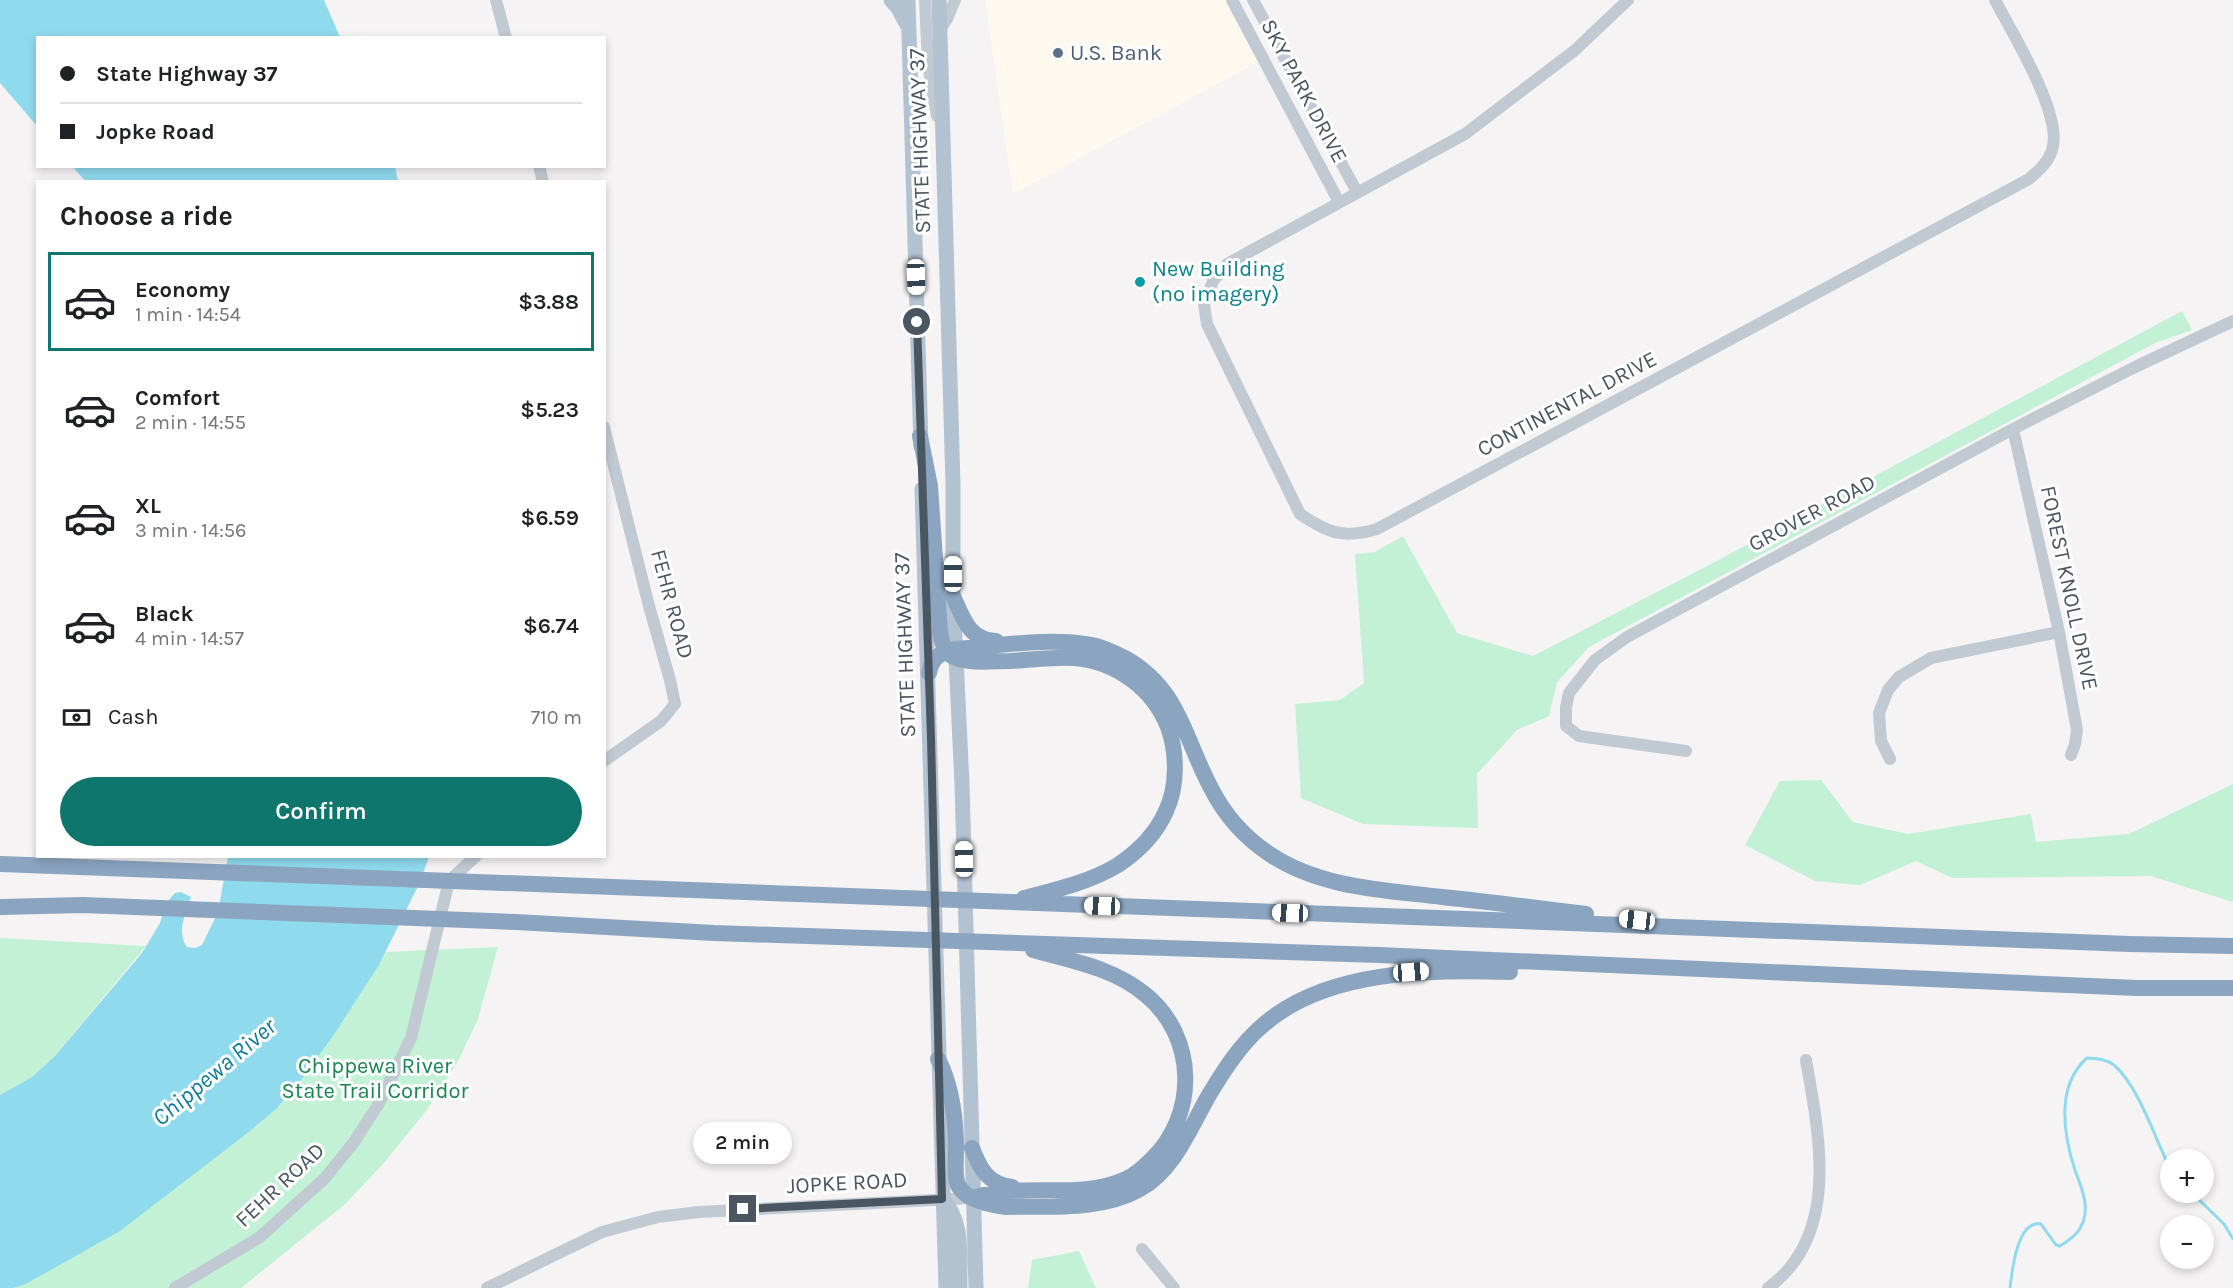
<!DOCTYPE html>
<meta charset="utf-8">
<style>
:root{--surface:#fff;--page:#f2f2f2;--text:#202124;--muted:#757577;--line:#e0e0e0;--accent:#0f766e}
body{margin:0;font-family:Karla,sans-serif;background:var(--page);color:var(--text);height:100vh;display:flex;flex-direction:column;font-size:22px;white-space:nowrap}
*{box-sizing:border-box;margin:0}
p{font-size:20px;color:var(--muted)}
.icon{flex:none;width:33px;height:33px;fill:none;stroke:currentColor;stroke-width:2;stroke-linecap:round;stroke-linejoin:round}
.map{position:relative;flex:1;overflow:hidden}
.sheet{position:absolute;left:36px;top:180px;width:570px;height:678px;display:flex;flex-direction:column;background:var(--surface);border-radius:0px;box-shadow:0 3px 9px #0003}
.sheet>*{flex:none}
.top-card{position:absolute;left:36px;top:36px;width:570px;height:132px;border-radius:0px;box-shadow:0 3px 9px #0003;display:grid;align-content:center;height:132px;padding:0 24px;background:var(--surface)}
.fabs{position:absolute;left:2160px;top:1149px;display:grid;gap:12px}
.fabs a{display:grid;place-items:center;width:54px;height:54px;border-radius:50%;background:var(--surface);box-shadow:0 3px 9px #0003;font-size:30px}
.end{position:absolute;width:27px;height:27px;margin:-14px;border:8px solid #4a5661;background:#fff;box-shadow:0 0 0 3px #fff}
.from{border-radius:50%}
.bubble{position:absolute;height:42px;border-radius:21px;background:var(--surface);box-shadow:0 3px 9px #0003;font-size:20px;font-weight:600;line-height:42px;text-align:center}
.car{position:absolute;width:18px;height:36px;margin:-18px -9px;border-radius:8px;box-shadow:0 0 4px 2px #0007;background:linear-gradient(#fff 24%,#345 0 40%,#fff 0 76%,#345 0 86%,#fff 0)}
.top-card b{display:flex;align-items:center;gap:21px;height:57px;font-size:22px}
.top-card b+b{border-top:2px solid var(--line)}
.top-card i{width:15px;height:15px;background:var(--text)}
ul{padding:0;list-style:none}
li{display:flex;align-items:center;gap:18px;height:99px;margin:0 12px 9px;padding:0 12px;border:3px solid transparent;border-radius:0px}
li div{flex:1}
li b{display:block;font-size:22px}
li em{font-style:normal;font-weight:600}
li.active{border-color:var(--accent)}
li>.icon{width:54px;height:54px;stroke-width:1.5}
h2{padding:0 24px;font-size:27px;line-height:72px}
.pay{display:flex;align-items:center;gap:15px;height:66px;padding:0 24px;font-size:22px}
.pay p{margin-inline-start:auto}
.cta{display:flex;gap:12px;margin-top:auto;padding:12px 24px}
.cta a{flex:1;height:69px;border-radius:36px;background:var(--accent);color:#fff;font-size:24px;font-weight:600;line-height:69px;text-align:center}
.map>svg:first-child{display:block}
.commercial{fill:#fdf9ef}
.green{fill:#c3f1d5}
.water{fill:#90daee}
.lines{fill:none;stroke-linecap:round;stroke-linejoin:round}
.stream{stroke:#90daee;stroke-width:3}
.minor{stroke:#c1cad2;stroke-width:12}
.major{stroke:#b3c2d1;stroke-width:15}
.highway{stroke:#8ba5c1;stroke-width:16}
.route{stroke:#4a5661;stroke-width:8}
.service-dot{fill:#5c6f8a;stroke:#fff;stroke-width:2}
.culture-dot{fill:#0f9aa8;stroke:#fff;stroke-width:2}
.labels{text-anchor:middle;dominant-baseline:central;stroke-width:6;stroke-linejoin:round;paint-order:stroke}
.service-label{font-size:22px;fill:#4e5e75;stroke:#fff;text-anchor:start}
.street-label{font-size:22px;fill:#4a5661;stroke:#fff}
.culture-label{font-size:22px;fill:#0d838f;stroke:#fff;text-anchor:start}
.park-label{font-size:22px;fill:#17864f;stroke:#fff}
.water-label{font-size:24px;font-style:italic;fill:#0c7c9b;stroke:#fff}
</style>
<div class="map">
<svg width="2233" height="1288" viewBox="0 0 2233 1288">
<rect width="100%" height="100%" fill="#f5f3f3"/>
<path class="commercial" d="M985,0H1225L1258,62L1013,194Z"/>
<path class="green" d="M2182,311L2192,330L2155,343L1589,647L1557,682L1549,716L1517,730L1477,774L1478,828L1363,824L1301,798L1295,704L1340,700L1364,683L1355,554L1375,552L1403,536L1457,633L1533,656L1711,564Z
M1821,780L1853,822L1908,834L2031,814L2036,842L2129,834L2233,784V902L2151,876L1952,878L1916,861L1860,885L1815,881L1745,845L1780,781Z
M0,938L146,946L55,1056L32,1077L0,1095Z
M498,947L478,1019L458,1061L426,1111L383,1164L344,1205L241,1288H13L24,1285L250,1131C290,1096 320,1055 349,1011C362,991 375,972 386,952Z
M1079,1251L1096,1288H1028L1032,1260Z"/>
<path class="water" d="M0,0H324L340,37L38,38L37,126L0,83Z
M395,166L398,181L86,182L73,167Z
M228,857H429L419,884L379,965L333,1036L302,1079L276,1109L250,1131L120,1231L24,1285L13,1288H0V1095L32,1077L55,1056L142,953L160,923L166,903L175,893L181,892L191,897C186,913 176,932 187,947L195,948L202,945L218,912Z"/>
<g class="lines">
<path class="stream" d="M2191,1192L2224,1224L2233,1239
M2010,1288C2012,1271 2017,1220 2041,1224L2056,1245L2060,1246C2071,1239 2080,1233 2084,1219C2089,1203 2080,1185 2075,1170C2063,1134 2056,1085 2087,1058C2097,1058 2106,1059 2114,1065C2137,1085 2153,1132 2166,1160L2170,1166"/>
<path class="minor" d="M496,0L506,38
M925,0L928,64L937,116
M1232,0L1339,202
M1253,0L1357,192
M1628,0L1574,51L1465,134L1227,264L1213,281L1204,304L1207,324L1300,514C1328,533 1343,539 1377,529L2029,179C2039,170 2048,163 2052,150C2064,116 2012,33 1995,0
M940,30L947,19L955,0
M539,166L543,182
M604,427L649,606L670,680L675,704L661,721L604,761
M2013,429L2059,632L2077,730L2075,744L2071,755
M1686,751L1579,736L1566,726V707L1569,693L1595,660L1627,637L2013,429L2133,368L2233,321
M1890,759L1881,741L1879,713L1888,690L1899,677L1931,658L2059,632
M1142,1249L1174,1288
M175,1288L260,1237L325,1178L354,1142L378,1105L411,1038L449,881L476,856
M487,1288L602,1232L658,1217L699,1212L973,1198
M1768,1288C1841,1235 1819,1135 1806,1060"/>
<path class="major" d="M891,0L898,8L907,25
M908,0L921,447
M939,0L953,484V596L962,784L976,1288
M922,489L946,1288
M942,1199C965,1221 959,1259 960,1288"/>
<path class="highway" d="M920,436L930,486L940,632C942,643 944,654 956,658C972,664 993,661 1010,661C1031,660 1053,657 1074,658C1115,661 1153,688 1168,727C1177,752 1178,786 1166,811C1156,834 1139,851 1118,865C1090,882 1056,890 1024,898
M953,596C963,618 969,640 996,641
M929,673C932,657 940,653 955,649C999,646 1048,637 1092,645C1104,647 1114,653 1125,658C1180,689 1184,738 1211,788C1225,816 1245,838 1271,855C1321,888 1384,890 1442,897C1490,902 1538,908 1586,914
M0,864L2129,944L2233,946
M0,907L83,905L516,922L714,933L1379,955L2137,988H2233
M938,1059C951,1084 955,1112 956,1141C957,1152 953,1178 959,1187C968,1201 991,1205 1006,1207C1049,1206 1101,1211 1140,1189C1174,1171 1191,1126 1209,1095C1224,1070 1240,1045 1262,1026C1326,969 1430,970 1510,972
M972,1148C980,1169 988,1184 1012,1187
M973,1198C1021,1181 1079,1201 1126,1179C1136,1175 1144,1167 1151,1160C1198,1115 1197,1037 1146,995C1114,968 1072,961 1033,950"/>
</g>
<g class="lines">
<path class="route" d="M743,1209L942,1199L931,738L917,322"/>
</g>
<circle class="service-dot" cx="1058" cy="53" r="6"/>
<circle class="culture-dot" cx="1140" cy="282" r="6"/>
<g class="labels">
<g class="service-label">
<text x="1070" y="53">U.S. Bank</text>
</g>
<g class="street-label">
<text transform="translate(1304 91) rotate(62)">SKY PARK DRIVE</text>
<text transform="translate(920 141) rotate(-92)">STATE HIGHWAY 37</text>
<text transform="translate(1567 404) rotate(-28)">CONTINENTAL DRIVE</text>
<text transform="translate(1812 513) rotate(-28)">GROVER ROAD</text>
<text transform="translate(2069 588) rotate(78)">FOREST KNOLL DRIVE</text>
<text transform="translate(672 604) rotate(75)">FEHR ROAD</text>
<text transform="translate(905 645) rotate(-92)">STATE HIGHWAY 37</text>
<text transform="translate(847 1183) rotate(-3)">JOPKE ROAD</text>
<text transform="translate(280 1185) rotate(-43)">FEHR ROAD</text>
</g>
<g class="culture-label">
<text x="1152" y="269">New Building<tspan x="1152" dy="25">(no imagery)</tspan></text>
</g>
<g class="park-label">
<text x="375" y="1066">Chippewa River<tspan x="375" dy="25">State Trail Corridor</tspan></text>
</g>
<g class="water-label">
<text transform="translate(214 1072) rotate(-40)">Chippewa River</text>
</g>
</g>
</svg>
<div class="fabs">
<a>+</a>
<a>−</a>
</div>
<i class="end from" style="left:917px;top:322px"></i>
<i class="end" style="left:743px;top:1209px"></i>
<div class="bubble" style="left:693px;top:1122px;width:99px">2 min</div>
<i class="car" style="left:916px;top:277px;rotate:178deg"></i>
<i class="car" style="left:953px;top:574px;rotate:0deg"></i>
<i class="car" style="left:964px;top:859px;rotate:359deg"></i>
<i class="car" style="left:1102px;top:906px;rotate:272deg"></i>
<i class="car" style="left:1290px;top:913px;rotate:272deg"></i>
<i class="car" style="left:1637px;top:920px;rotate:277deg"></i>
<i class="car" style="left:1411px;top:972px;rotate:86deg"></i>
<div class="top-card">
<b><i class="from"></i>State Highway 37</b>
<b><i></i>Jopke Road</b>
</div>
<section class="sheet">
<h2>Choose a ride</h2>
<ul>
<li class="active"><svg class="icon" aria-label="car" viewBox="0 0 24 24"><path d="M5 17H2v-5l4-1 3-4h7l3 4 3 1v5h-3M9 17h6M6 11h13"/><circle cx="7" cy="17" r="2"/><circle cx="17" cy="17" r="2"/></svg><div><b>Economy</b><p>1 min · 14:54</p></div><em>$3.88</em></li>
<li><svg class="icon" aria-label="car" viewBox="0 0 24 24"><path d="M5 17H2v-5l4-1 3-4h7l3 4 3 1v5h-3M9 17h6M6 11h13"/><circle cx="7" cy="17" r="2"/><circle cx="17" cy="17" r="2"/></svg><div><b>Comfort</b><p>2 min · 14:55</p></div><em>$5.23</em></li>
<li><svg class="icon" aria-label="car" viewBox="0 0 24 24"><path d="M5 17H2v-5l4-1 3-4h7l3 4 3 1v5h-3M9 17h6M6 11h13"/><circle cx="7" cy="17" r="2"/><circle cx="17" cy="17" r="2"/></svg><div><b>XL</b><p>3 min · 14:56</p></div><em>$6.59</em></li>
<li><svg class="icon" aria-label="car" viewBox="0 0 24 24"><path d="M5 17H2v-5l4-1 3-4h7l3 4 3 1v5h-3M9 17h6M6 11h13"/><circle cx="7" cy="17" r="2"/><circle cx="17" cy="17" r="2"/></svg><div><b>Black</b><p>4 min · 14:57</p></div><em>$6.74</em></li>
</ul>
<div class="pay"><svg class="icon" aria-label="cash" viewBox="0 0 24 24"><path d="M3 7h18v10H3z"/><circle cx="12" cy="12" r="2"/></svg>Cash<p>710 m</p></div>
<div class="cta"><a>Confirm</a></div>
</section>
</div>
